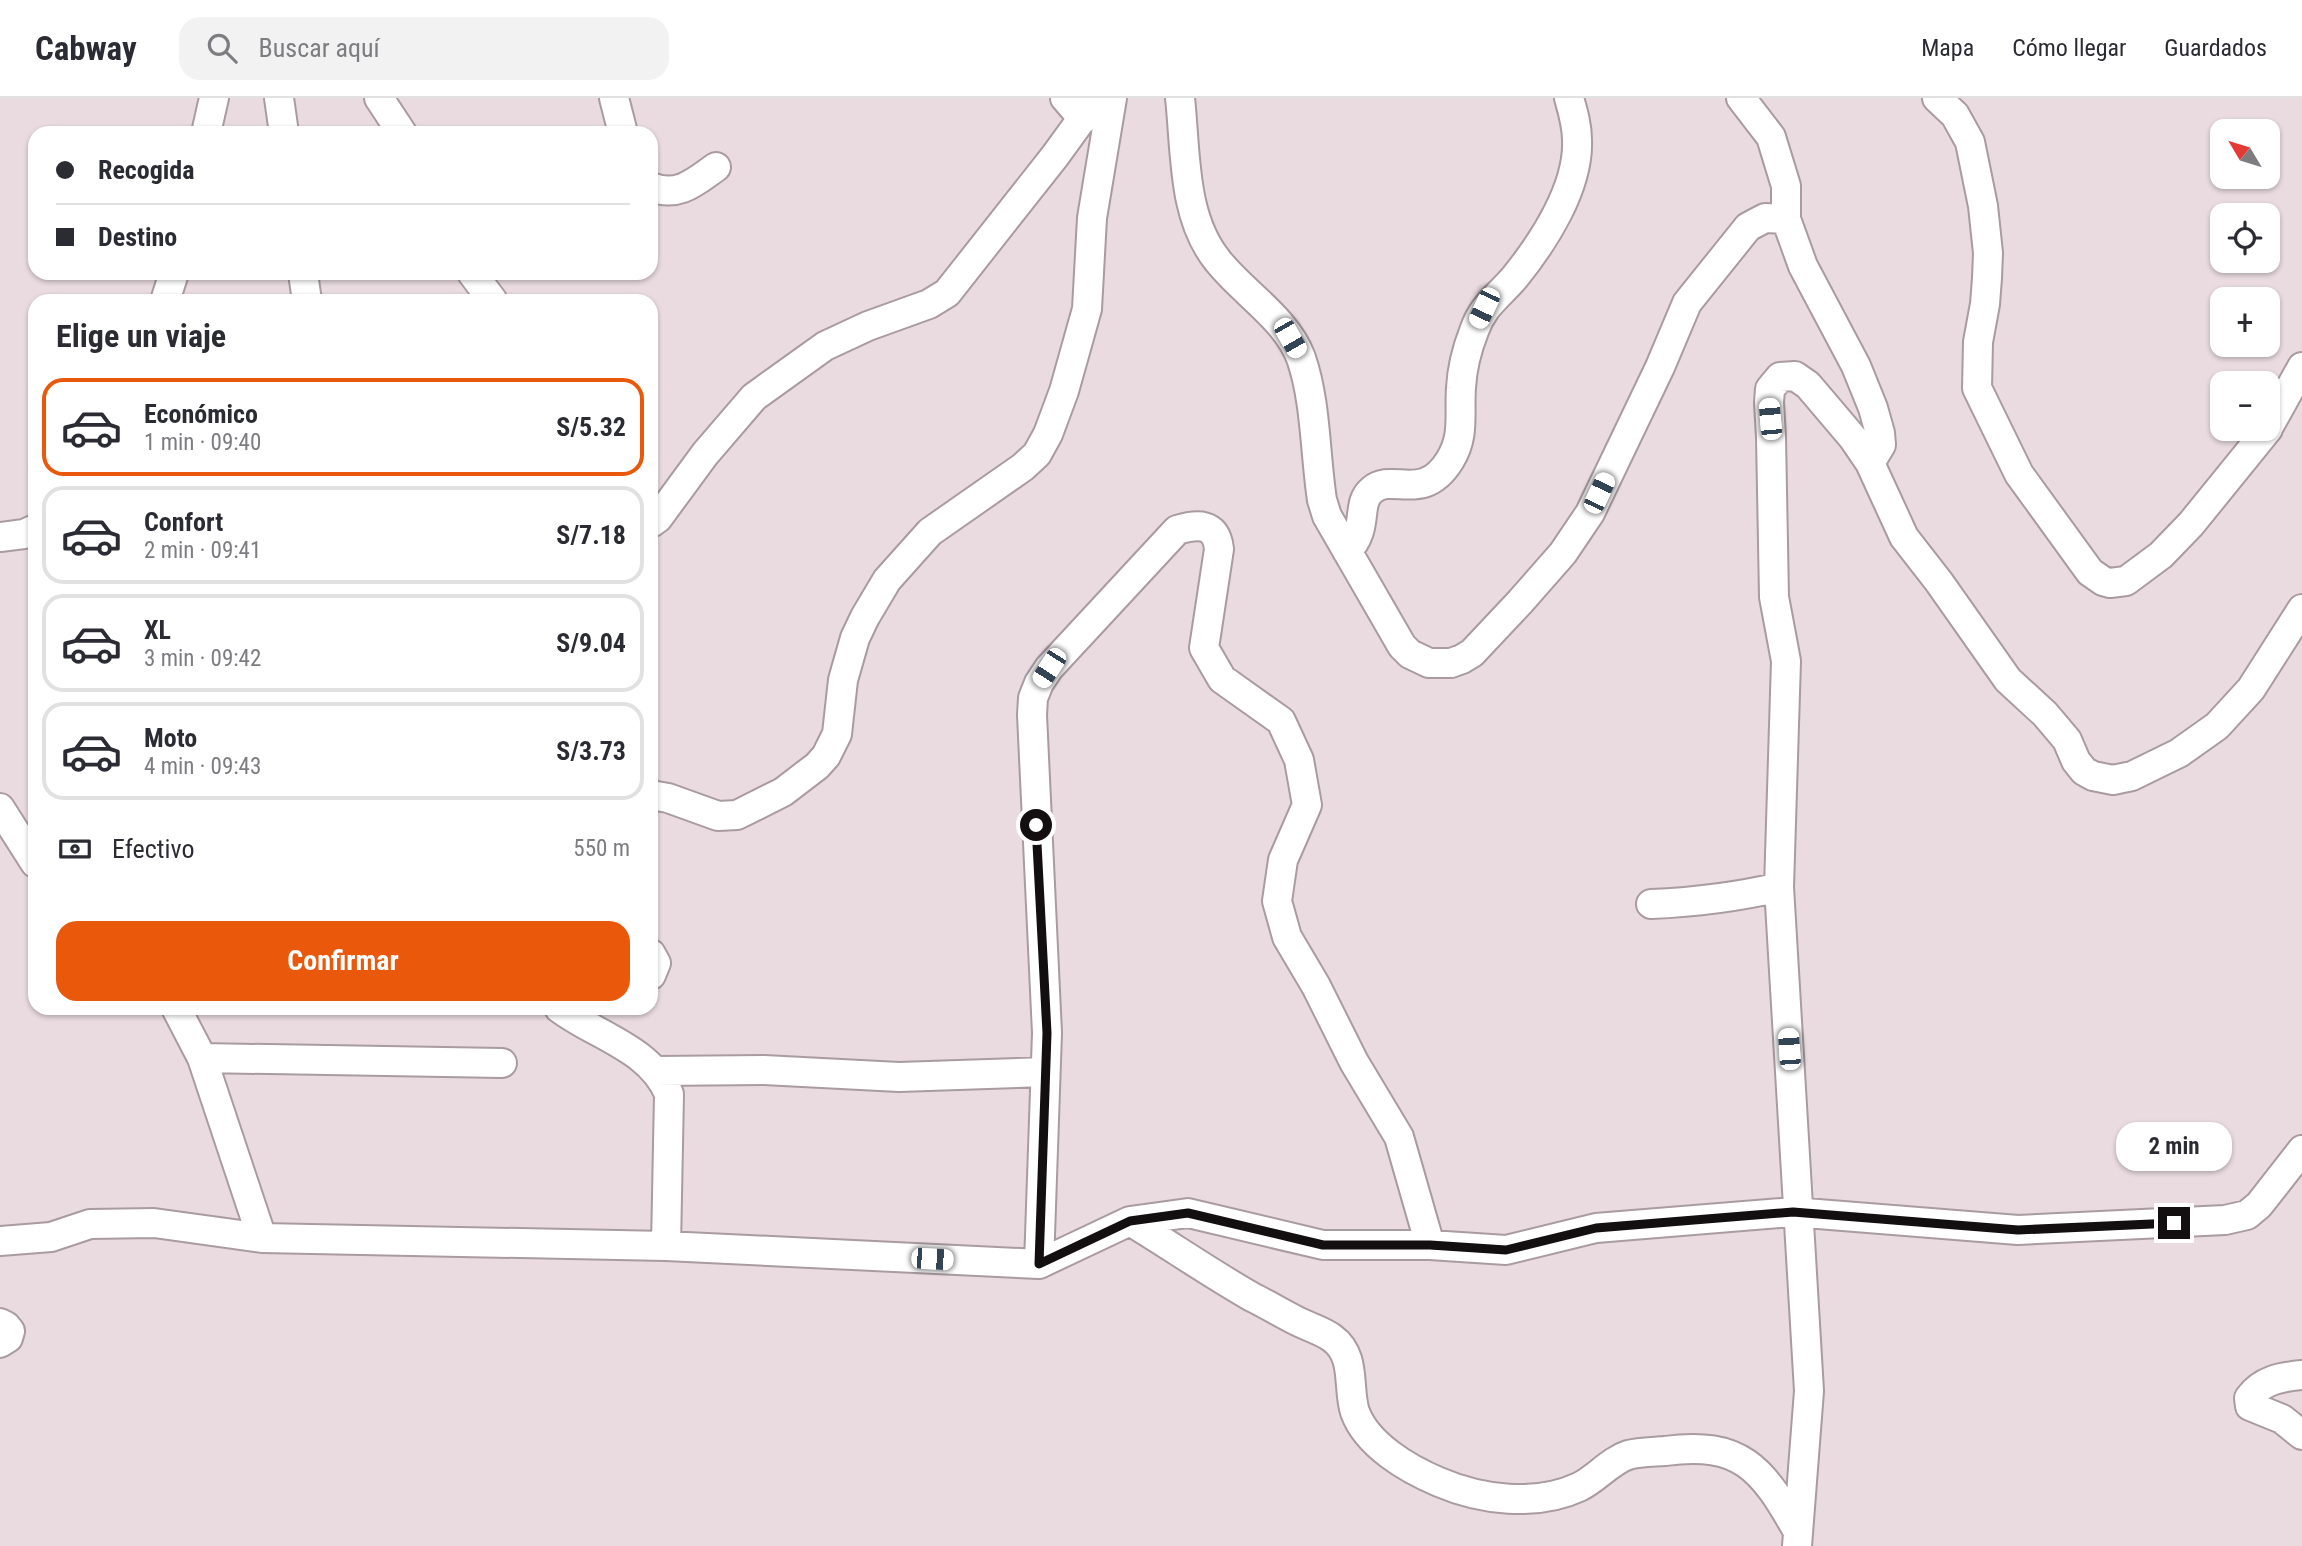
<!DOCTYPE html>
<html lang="es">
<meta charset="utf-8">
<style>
:root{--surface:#fff;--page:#f2f2f3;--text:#2b2b33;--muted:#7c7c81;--line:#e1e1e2;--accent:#ea580c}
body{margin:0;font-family:"Roboto Condensed",sans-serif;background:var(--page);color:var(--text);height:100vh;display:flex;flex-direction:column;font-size:26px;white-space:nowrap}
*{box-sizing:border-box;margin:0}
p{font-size:23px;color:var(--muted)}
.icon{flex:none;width:38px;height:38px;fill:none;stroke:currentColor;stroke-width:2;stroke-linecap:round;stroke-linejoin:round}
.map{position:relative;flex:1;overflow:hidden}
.panel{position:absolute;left:28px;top:196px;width:630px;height:721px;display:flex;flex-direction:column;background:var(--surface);border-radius:21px;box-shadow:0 2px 5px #0004}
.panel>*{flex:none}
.guide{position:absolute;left:28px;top:28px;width:630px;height:154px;border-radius:21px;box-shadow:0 2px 5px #0004;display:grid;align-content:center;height:154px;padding:0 28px;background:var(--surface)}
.needle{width:46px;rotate:308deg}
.buttons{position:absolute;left:2210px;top:21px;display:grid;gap:14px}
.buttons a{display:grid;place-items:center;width:70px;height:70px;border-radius:14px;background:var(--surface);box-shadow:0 2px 5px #0004;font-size:35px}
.end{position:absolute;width:32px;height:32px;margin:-16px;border:9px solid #130e10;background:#fff;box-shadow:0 0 0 4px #fff}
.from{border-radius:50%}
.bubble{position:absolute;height:49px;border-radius:21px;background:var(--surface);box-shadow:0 2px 5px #0004;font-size:23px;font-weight:700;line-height:49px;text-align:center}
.car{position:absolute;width:21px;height:42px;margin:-21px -10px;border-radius:9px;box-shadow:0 0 5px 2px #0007;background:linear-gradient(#fff 24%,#345 0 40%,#fff 0 76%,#345 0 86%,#fff 0)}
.guide b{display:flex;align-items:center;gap:24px;height:66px;font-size:26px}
.guide b+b{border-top:2px solid var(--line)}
.guide i{width:18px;height:18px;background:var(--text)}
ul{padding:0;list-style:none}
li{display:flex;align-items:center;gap:21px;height:98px;margin:0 14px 10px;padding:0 14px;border:4px solid var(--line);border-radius:21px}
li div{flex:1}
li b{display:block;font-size:26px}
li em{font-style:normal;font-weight:700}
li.active{border-color:var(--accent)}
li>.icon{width:63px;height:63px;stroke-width:1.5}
h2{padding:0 28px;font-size:32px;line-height:84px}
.pay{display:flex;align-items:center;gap:18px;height:77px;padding:0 28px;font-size:26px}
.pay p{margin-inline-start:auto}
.button{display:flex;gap:14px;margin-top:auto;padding:14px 28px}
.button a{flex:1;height:80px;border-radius:21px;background:var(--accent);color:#fff;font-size:28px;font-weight:700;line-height:80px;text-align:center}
header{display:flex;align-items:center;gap:42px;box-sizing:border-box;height:98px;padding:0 35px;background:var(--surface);border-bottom:2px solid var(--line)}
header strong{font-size:33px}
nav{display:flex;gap:38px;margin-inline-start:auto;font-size:24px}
.search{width:490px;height:63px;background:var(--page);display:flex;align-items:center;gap:18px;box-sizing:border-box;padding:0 24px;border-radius:21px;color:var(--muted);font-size:26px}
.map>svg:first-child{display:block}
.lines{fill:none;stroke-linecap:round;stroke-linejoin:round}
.minor-casing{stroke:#a99ba0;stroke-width:32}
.minor{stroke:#fff;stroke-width:28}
.route{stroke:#130e10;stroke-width:9}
</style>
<header>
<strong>Cabway</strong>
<div class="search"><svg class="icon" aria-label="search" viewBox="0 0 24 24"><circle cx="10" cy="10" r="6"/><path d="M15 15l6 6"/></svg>Buscar aquí</div>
<nav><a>Mapa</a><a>Cómo llegar</a><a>Guardados</a></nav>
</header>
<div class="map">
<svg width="2302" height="1448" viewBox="0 0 2302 1448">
<rect width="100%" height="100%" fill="#e9dbe0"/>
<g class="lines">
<g class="minor-casing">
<path id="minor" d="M279,0L284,35
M379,0L402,35
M614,0L623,35
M1065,0L1083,21
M1180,0C1186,54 1182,119 1218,163C1243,195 1286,220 1301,260C1316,303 1315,356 1322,402L1327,418L1402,548L1410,556L1429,565H1451L1462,561L1472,555L1520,504L1563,455L1590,415L1660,269L1687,205L1748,129L1765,120L1786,121
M1741,0L1771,39L1786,88V121L1803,168L1856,268L1873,310L1880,335L1881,347L1870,365
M1937,0L1955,17L1970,44L1983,108L1988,155L1987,180L1985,206L1978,244L1977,290L2019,376L2090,474L2103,483L2110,485L2126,483L2161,457L2191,426L2268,331
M206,35L214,0
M651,89C678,100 695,84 716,69
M303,175L307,203
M472,175L493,203
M165,203L174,175
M2268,330L2302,269
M651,425L658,420L705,356L754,299L825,248L868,228L929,206L947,195L1055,58L1097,0
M0,439L24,436L35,431
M1347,453C1370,430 1355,406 1372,392C1393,374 1423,406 1450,362C1465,338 1459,316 1461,290C1462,270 1467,251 1474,233C1483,207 1498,199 1515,179C1544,143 1579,89 1577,42C1577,27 1573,14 1569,0
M651,697L668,700L718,718L737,717L783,694L817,668L826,658L837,636L843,582L855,540L865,519L887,482L930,434L1023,369L1037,356L1048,336L1064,293L1087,211L1092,120L1112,0
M0,710L35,765
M1651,806C1695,804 1737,799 1779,789
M651,856L656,865L651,877
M176,910L202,960L262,1140
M559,910C596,938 650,950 669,996L666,1148
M202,960L502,965
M656,973L764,972L899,979L1045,974
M1130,1123C1171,1148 1210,1175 1252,1199C1268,1207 1283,1216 1299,1224C1309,1229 1323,1233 1332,1240C1357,1258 1347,1290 1355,1314C1367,1347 1408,1371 1439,1384C1481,1402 1536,1409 1579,1389C1596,1381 1610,1363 1628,1357C1639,1354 1653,1354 1665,1353C1741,1343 1762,1370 1797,1432
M0,1143L51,1139L90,1126L154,1125L262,1140L666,1148L1039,1166L1130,1123L1188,1115L1323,1147H1430L1506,1152L1596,1130L1793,1114L2018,1132L2225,1122L2247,1117L2259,1107L2302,1052
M1039,1166L1047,935L1032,617L1033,600L1039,585L1049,570L1177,432C1197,426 1216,424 1219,451L1204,550L1222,581L1281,623L1299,662L1307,707L1283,762L1277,803L1287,839L1316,888L1354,964L1399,1039L1430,1147
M0,1225L6,1228L10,1233L8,1240L0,1245
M2302,1277C2281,1279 2262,1282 2249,1300L2250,1308L2282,1321L2302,1337
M1797,1448L1809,1293L1779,789L1786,563L1774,499L1771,339L1769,304L1770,291L1780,279L1795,278L1808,287L1853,340L1870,365L1904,439L1939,484L2008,582L2045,616L2067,642L2076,663L2084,673L2093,678L2113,682L2132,678L2179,655L2217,628L2251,591L2302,511"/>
</g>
<use href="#minor" class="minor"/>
</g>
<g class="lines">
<path class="route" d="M1036,727L1047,935L1039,1166L1130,1123L1188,1115L1323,1147H1430L1506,1152L1596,1130L1793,1114L2018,1132L2174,1125"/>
</g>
</svg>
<div class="buttons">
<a><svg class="needle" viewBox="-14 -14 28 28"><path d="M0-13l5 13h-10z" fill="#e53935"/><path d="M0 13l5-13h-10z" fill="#7c7c81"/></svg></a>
<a><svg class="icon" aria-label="locate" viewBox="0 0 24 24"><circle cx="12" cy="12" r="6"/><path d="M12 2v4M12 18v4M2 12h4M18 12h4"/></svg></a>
<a>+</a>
<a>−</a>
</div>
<i class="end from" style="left:1036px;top:727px"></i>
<i class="end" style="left:2174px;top:1125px"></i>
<div class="bubble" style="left:2116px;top:1024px;width:116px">2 min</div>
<i class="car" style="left:1484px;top:210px;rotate:205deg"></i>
<i class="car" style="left:1290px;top:240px;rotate:150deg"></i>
<i class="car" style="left:1770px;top:321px;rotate:355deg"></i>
<i class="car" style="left:1599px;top:395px;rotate:25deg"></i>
<i class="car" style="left:1049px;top:570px;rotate:213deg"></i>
<i class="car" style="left:1789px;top:951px;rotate:356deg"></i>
<i class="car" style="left:932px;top:1161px;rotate:93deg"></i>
<div class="guide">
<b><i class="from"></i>Recogida</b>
<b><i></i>Destino</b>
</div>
<section class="panel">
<h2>Elige un viaje</h2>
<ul>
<li class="active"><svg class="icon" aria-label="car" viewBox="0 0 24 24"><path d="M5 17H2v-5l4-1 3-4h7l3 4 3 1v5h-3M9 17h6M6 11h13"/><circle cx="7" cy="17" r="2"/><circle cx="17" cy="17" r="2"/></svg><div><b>Económico</b><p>1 min · 09:40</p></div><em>S/5.32</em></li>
<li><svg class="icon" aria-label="car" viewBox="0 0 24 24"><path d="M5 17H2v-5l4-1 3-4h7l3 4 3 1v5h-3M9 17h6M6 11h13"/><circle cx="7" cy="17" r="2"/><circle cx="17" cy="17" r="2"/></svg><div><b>Confort</b><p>2 min · 09:41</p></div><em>S/7.18</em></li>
<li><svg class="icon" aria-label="car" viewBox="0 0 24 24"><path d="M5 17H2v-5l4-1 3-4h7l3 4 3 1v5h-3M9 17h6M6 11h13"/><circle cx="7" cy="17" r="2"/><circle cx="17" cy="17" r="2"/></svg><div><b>XL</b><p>3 min · 09:42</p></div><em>S/9.04</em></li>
<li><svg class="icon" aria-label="car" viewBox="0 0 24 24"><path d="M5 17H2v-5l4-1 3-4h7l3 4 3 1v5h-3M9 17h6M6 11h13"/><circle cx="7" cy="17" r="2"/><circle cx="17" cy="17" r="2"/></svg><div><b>Moto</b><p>4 min · 09:43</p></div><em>S/3.73</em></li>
</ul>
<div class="pay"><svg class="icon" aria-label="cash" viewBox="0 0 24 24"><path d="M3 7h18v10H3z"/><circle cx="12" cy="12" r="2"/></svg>Efectivo<p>550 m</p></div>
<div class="button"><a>Confirmar</a></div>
</section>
</div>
